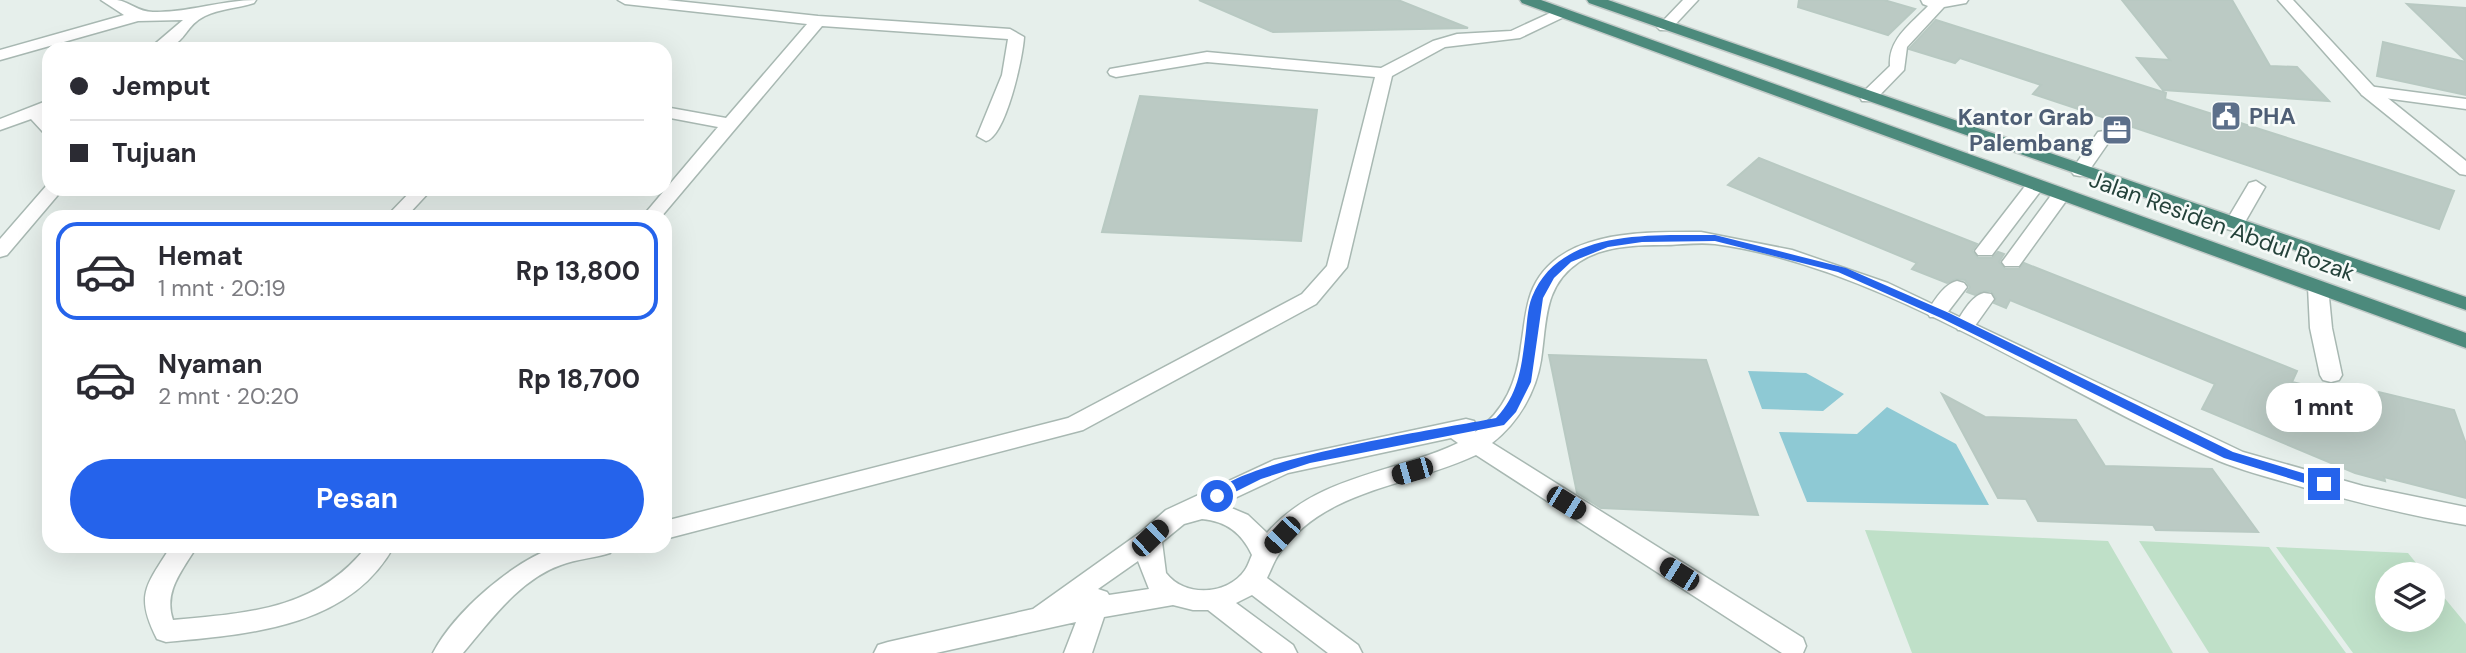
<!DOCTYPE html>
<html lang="id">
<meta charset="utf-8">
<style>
:root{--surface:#fff;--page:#f7f7f7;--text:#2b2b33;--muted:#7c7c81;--line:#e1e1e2;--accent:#2563eb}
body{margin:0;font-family:"DM Sans",sans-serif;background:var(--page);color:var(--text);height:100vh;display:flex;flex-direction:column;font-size:26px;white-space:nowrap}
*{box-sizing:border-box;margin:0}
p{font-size:23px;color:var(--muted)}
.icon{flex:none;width:38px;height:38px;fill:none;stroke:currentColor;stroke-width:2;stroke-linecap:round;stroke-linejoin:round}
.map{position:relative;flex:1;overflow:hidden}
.details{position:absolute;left:42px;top:210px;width:630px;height:343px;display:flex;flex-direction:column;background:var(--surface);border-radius:21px;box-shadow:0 7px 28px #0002}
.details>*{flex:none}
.hud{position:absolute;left:42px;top:42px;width:630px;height:154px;border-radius:21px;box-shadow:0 7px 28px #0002;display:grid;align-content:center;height:154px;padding:0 28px;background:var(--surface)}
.controls{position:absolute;left:2375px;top:562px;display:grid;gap:14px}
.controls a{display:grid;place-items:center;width:70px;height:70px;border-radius:50%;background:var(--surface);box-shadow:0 7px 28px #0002;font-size:35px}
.end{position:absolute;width:32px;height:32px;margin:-16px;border:9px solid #2563eb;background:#fff;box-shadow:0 0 0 4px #fff}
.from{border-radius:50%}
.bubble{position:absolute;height:49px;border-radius:24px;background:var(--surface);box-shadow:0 7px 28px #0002;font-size:23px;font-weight:700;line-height:49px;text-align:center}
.car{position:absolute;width:21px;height:42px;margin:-21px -10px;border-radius:9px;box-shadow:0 0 5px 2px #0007;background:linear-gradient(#222 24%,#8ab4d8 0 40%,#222 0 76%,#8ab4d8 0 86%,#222 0)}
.hud b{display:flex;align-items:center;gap:24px;height:66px;font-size:26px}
.hud b+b{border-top:2px solid var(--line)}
.hud i{width:18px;height:18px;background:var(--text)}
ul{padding:12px 0 0;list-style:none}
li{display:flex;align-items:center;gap:21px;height:98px;margin:0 14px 10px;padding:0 14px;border:4px solid transparent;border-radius:21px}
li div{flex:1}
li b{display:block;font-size:26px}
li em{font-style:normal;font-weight:700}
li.selected{border-color:var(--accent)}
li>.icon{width:63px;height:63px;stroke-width:1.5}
.button{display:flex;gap:14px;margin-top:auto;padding:14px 28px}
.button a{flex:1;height:80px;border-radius:42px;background:var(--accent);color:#fff;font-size:28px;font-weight:700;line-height:80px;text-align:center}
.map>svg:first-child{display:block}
.green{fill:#bfe0c8}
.water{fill:#8ec9d4}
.building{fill:#bbcac4;stroke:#b8c9c2;stroke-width:2}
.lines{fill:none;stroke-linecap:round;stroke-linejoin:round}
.service-casing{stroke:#a8b8b2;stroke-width:3}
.minor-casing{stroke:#a8b8b2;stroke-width:3}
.trunk-casing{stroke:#c2cac8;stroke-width:3}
.service{fill:#fff;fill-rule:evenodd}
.minor{fill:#fff;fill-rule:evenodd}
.trunk{fill:#4c8a7c;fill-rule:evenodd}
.route{fill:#2563eb}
.labels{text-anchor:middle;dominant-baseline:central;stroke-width:5;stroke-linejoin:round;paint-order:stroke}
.service-label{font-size:23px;font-weight:bold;fill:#4e5e75;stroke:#f7fbf9;text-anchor:start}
.street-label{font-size:23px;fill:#24423a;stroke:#f7fbf9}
</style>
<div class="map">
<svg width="2466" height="653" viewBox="0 0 2466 653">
<rect width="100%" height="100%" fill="#e6efeb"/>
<path class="green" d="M1865,530L2108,541L2173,653H1912Z
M2139,541L2269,547L2346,653H2209Z
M2276,547L2408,553L2425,574H2387V620H2432L2433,584L2466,624V653H2353Z"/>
<path class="water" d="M1748,371L1806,373L1844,394L1823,411L1762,409Z
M1887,407L1956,444L1989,505L1807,502L1779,432L1857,434Z"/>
<path class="building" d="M1199,0H1398L1468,28L1273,32Z
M1799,0H1884L1915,9L1888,35L1798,7Z
M2122,0H2232L2270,66L2297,67L2329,101L2163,90L2137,58L2170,60Z
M2407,4L2466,8V61Z
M1936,20L2166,93L2165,99L2454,191L2439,229L2033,94L2041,85L1960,58L1955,63L1909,49Z
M2383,42L2466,62V95L2377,76Z
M1140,96L1317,110L1301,241L1102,232Z
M1759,158L1977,244L1972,251L1978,258H1992L1998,252L2004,254L1999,262L2005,269H2019L2024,263L2297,371L2292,382L2382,403L2379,392L2454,410L2466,444V498L2384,477L2385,481L2355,473L2202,409L2215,384L2010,300L2006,308L1994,303L1996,298L1991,291H1983L1975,295L1967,292L1970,287L1965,280L1956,279L1947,283L1912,269L1917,263L1728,185Z
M1549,355L1706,360L1758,515L1601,508L1577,493Z
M1942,394L1985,417L2076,420L2105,466L2212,469L2258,532L2156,530L2153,525L2038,521L2026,499L1998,498Z"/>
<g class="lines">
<g class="service-casing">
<path id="service" d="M1968,0L1966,3L1944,7L1907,47L1904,70L1874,101H1862L1860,97L1862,93L1890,66C1888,39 1911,24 1928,6L1923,4L1921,0Z
M1561,8L1566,10L1569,13L1566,16L1520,38L1445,47L1392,76L1347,267L1316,304L1083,430L665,539V521L1068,418L1302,294L1327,266L1375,77L1207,62L1116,77L1110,75L1108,72L1110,69L1207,52L1381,68L1433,41L1457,34L1511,31Z
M2368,86L2466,99V109L2362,95L2360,91L2362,87Z
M2104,131L2113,136L2086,175L2080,176L2074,175L2071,171L2098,132Z
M2036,179L2045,185L1992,255H1978L1975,251L1978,247L2029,181Z
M2256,181L2265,187L2241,229L2234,231L2227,229L2224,225L2249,183Z
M2062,188L2071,194L2019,266H2005L2002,262L2005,258L2055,190Z
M1957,281L1964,283L1967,287L1944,317H1930L1927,312C1934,301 1944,284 1957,281Z
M2318,281L2325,283L2328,287L2332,328L2342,375L2339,380L2331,382L2323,380L2320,375L2310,328L2308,287L2311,283Z
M1984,293L1991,294L1994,299L1972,330H1958L1955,325C1962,314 1971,296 1984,293Z
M559,546H614L610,553C594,558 577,559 561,565C520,579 490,621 463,653H433C454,612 515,559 559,546Z"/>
</g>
<g class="minor-casing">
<path id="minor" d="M101,0C106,0 112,0 117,0C130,2 138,12 153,12C188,13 221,0 256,0L254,3C239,8 218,9 205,16C179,29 190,49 149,49L183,20L138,21L0,60V50L124,15Z
M618,0H667L818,16L1010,29L1024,37C1023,57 1006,136 986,141L977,136L1002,75L1008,39L822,26L661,217H642L718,127L665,117V107L726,118L807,24L625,4Z
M1683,0H1698L1670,30H1660L1657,27L1660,24Z
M2278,0H2293L2374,87L2466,161V175L2460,174L2362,95Z
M49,100V111L44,113L49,118V133L43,132L31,119L0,130V119Z
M47,185L49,189H63L7,255L0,257V239Z
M413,189H432L406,217H386Z
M1701,232L1792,250L1888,283L2243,452L2363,486L2466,507V525C2410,516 2356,502 2302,487C2275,479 2246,472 2219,461C2058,393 1889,268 1715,244C1698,242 1680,245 1663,245C1635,245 1603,246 1579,262C1543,286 1547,322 1541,360C1536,392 1518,423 1492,443L1803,638L1806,646L1803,653H1782L1476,455C1409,487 1325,488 1279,554C1274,561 1271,570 1267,578L1358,645L1362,653H1328L1252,595L1236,603L1293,645L1297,653H1263L1208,610H1193L1173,605L1104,617L1092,653H1064L1076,622L936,653H874L878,645L888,642L1033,609L1141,532L1166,510L1274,460L1466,419L1474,421L1477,427L1475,432C1505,411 1517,381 1521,346C1524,328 1525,310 1531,293C1555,229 1644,232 1701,232ZM1451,438L1458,443C1393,474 1317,475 1267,533L1248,515L1222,504L1288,473ZM1202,519C1226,521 1242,533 1252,555C1250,559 1248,566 1245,570C1228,595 1185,598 1166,573L1162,542L1184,524ZM1138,561L1149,589L1109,595L1107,592L1098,589Z
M171,546H197C183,570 163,591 173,620C249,613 317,610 367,546H394C349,628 249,634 166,642L157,639C134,594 147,585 171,546Z"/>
</g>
<g class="trunk-casing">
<path id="trunk" d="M1520,0H1541L2466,333V348L1522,3Z
M1587,0H1608L2466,297V310L1589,3Z"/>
</g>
<use href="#service" class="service"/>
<use href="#minor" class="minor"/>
<use href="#trunk" class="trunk"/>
</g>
<path class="route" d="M1715,235L1846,268L1949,313L2233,452L2329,481L2330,484L2324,489L2224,458L1941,318L1838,272L1715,241L1642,242L1608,247L1571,262L1554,278L1543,298L1531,382L1516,412L1504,425L1310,463L1261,479L1221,499H1212L1210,496C1241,458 1441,429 1496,418C1518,395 1521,370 1525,339C1527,326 1527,309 1532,297C1560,227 1655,236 1715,235Z"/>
<defs>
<g id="civic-square" transform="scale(1.575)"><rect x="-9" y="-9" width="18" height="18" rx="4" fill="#5c6f8a" stroke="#f7fbf9"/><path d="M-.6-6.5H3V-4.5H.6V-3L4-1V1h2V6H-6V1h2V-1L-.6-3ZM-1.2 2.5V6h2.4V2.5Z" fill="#fff"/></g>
<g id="office-square" transform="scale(1.575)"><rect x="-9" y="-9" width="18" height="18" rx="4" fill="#5c6f8a" stroke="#f7fbf9"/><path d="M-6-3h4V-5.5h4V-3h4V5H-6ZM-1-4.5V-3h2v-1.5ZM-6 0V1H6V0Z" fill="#fff"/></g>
</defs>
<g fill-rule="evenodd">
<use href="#civic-square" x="2226" y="116"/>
<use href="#office-square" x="2117" y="130"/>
</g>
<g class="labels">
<g class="service-label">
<text x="2249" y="116">PHA</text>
<text x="2094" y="117" text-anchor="end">Kantor Grab<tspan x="2094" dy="26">Palembang</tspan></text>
</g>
<g class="street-label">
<text transform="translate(2222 226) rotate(20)">Jalan Residen Abdul Rozak</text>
</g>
</g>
</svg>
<div class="controls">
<a><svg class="icon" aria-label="layers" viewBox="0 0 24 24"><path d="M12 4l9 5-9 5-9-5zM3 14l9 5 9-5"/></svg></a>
</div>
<i class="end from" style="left:1217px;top:496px"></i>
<i class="end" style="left:2324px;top:484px"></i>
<div class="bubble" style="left:2266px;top:383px;width:116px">1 mnt</div>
<i class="car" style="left:1412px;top:471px;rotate:254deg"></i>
<i class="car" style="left:1566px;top:503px;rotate:122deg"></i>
<i class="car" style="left:1282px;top:535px;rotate:223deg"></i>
<i class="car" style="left:1150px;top:538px;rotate:46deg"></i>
<i class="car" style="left:1679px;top:574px;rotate:302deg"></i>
<div class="hud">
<b><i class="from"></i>Jemput</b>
<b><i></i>Tujuan</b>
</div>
<section class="details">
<ul>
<li class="selected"><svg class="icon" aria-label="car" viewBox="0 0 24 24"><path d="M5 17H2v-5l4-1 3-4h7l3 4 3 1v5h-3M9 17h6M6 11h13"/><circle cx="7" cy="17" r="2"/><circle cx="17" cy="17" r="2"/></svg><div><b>Hemat</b><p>1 mnt · 20:19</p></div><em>Rp 13,800</em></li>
<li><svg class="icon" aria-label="car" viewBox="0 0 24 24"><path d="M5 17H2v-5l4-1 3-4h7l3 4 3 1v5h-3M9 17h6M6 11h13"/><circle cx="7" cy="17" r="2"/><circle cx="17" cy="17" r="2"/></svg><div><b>Nyaman</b><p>2 mnt · 20:20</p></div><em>Rp 18,700</em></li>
</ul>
<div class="button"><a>Pesan</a></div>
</section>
</div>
